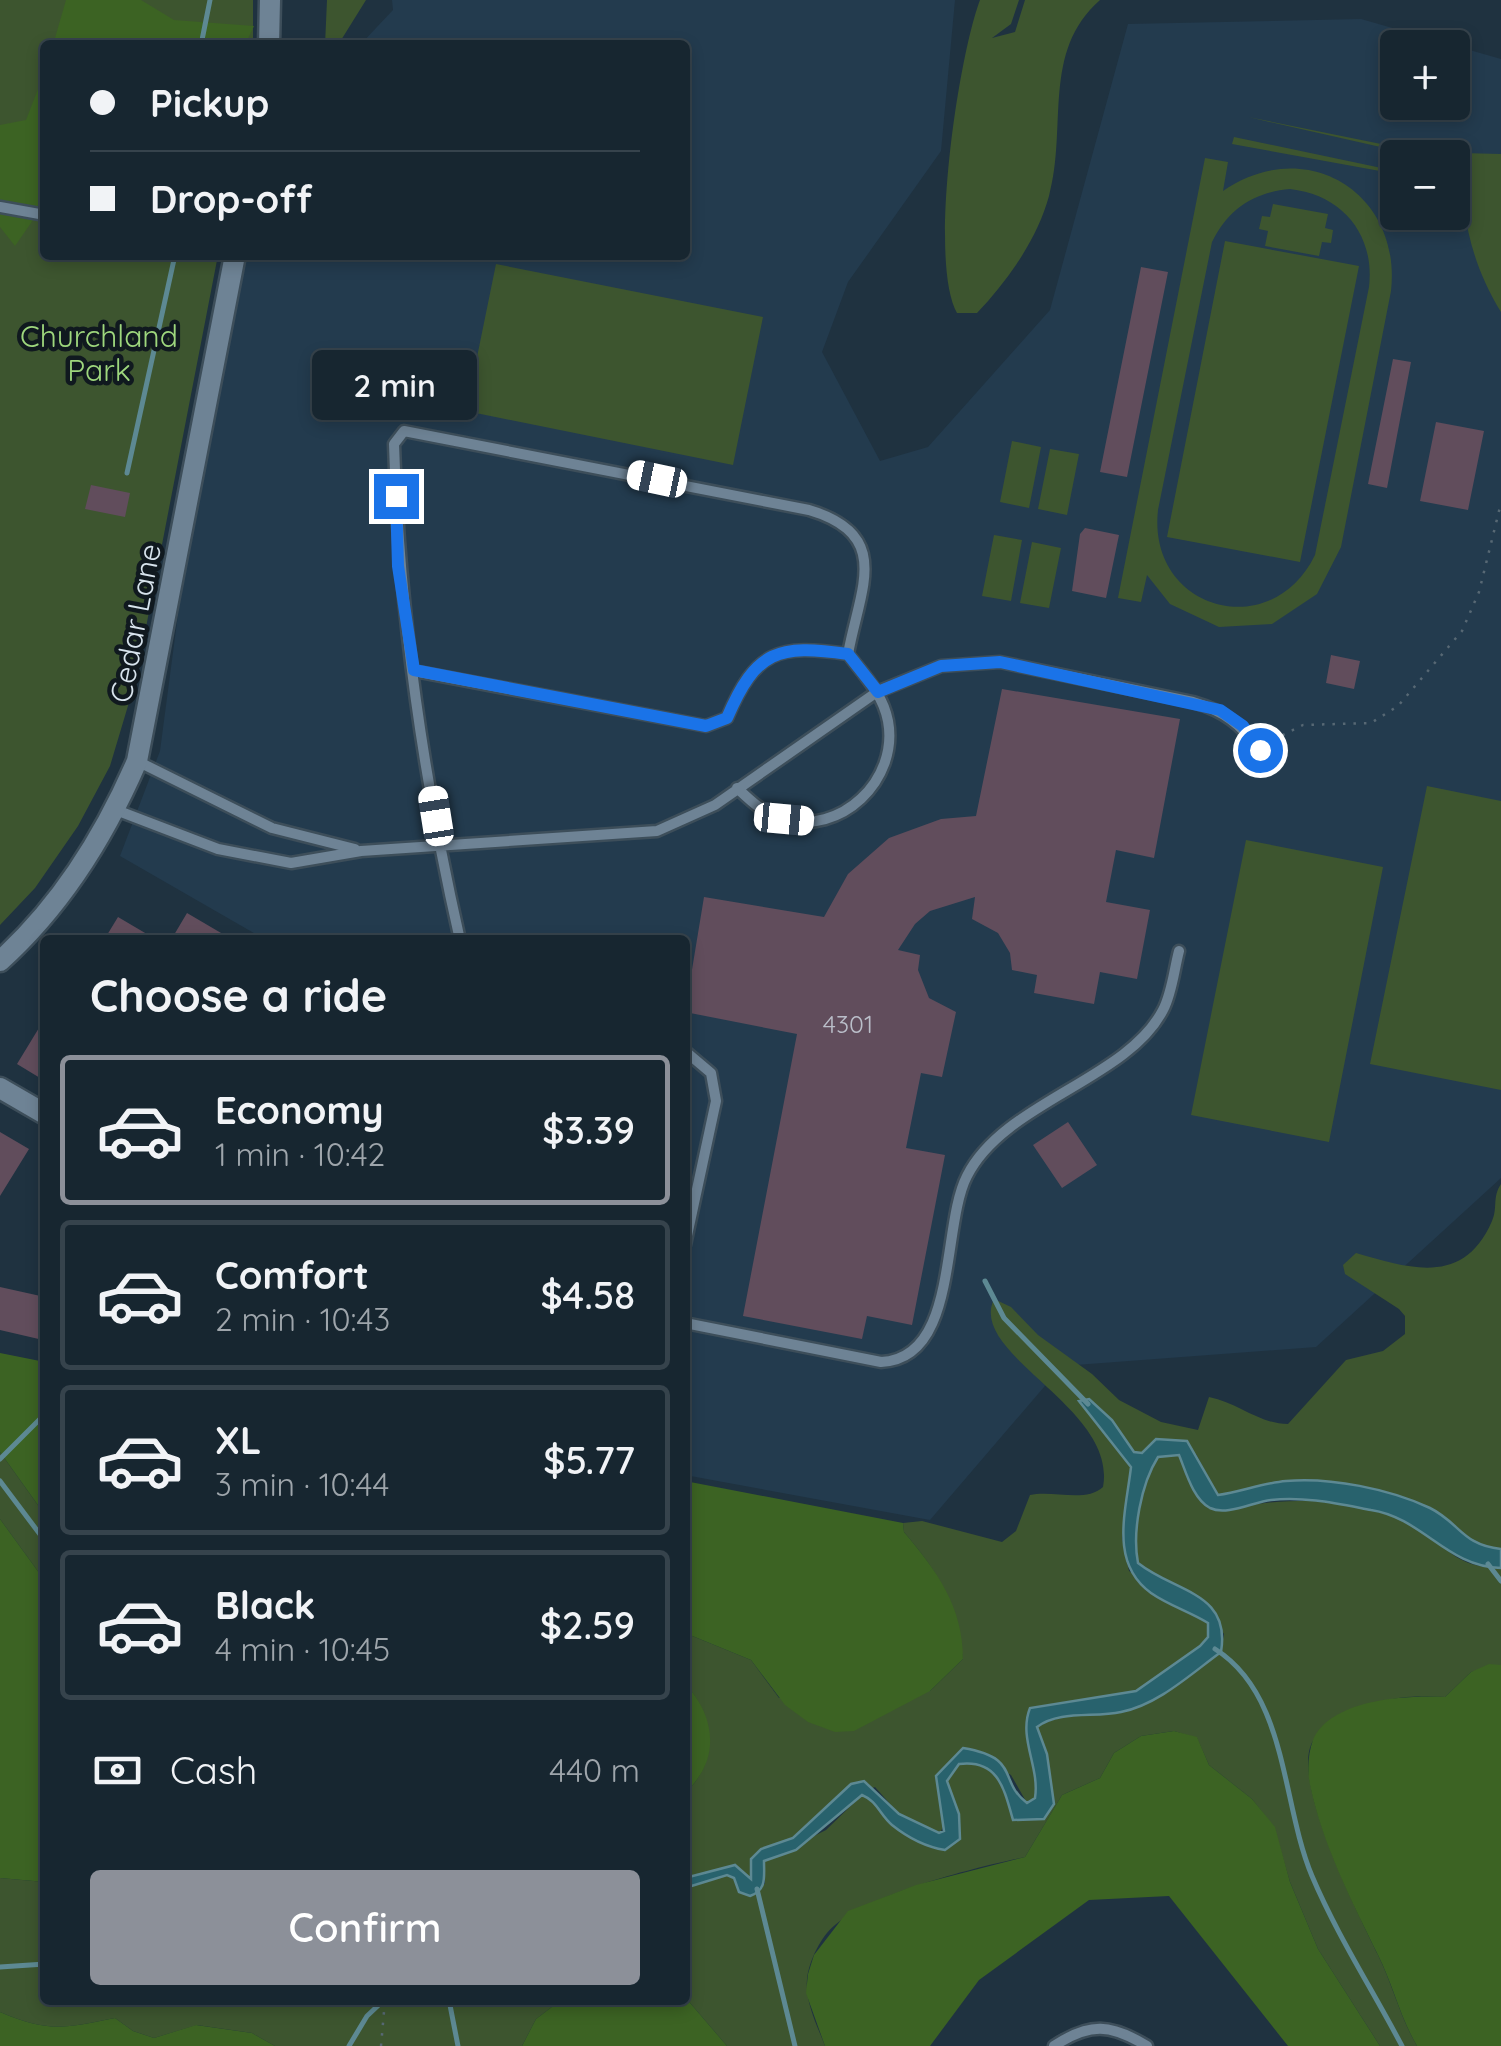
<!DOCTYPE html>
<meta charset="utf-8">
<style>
:root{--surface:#172630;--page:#24323c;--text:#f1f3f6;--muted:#9ea5ab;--line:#36434c;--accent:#8c9099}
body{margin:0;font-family:Quicksand,sans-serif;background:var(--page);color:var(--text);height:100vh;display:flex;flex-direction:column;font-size:38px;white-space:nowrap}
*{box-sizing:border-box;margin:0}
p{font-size:32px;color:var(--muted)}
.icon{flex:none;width:55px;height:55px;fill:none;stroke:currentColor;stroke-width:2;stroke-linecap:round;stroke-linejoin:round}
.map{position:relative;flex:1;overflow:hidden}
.panel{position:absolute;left:40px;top:935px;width:650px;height:1070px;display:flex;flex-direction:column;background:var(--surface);border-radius:10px;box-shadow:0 5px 15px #0003,0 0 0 2px var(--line)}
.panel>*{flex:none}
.guide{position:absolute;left:40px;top:40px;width:650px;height:220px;border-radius:10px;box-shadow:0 5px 15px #0003,0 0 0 2px var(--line);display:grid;align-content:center;height:220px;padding:0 50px;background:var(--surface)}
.controls{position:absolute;left:1380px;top:30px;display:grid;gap:20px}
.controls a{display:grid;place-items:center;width:90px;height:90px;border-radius:10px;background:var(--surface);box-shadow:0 5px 15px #0003,0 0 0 2px var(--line);font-size:50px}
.end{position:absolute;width:45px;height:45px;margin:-22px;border:12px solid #1a73e8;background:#fff;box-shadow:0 0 0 5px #fff}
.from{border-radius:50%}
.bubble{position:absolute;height:70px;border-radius:10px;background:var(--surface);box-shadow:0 5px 15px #0003,0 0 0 2px var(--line);font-size:32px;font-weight:600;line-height:70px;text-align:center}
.car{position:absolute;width:30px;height:60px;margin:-30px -15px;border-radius:12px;box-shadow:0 0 8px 2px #0007;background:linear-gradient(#fff 24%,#345 0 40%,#fff 0 76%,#345 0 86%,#fff 0)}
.guide b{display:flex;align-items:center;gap:35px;height:95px;font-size:38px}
.guide b+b{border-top:2px solid var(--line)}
.guide i{width:25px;height:25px;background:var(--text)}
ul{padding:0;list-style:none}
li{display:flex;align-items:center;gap:30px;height:150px;margin:0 20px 15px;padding:0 30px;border:5px solid var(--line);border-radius:10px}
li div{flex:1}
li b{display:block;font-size:38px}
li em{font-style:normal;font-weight:600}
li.current{border-color:var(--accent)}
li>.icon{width:90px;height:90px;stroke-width:1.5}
h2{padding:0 50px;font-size:45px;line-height:120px}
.pay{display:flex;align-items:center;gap:25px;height:110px;padding:0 50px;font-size:38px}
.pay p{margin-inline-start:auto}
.button{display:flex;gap:20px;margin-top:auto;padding:20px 50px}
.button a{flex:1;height:115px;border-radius:10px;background:var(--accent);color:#fff;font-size:40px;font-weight:600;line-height:115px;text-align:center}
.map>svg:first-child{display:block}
.built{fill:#233b4e;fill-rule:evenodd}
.green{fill:#3d552f;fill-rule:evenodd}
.forest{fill:#3c6323}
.water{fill:#28626d;stroke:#5d8993;stroke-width:2.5}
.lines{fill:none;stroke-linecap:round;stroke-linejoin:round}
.stream{stroke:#5d8993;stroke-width:5}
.building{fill:#614d5c}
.lane-casing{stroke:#3d4e5a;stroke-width:15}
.street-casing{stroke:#3d4e5a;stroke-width:25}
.path{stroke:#576874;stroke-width:2.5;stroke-dasharray:2.5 8;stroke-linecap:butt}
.lane{stroke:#6e8395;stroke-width:10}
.street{stroke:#6e8395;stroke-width:20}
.route{stroke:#1a73e8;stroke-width:12}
.labels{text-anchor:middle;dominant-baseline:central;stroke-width:9;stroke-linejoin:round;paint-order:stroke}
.number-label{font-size:25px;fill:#babec9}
.park-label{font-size:30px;fill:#9ed77d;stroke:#10191f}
.street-label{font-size:30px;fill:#d8e4ed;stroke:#10191f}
</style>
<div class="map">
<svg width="1501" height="2046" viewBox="0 0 1501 2046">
<rect width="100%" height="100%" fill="#1f3240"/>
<path class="built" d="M392,0H955L941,151L848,282L822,352L880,461L928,447L1050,310L1128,24L1361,19L1501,59V1178L1316,1347L1062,1366L930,1520L685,1475V940H266L120,856L160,751L179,607L246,255H685V45H360L393,10ZM1398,48H1452V102H1398ZM1398,158H1452V212H1398Z"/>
<path class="green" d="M0,0H253V45H45V255H218L136,679L110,766L78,826L35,888L0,925Z
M327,0H366L338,45H325Z
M980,0H1019L1011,24L992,38L1015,32L1025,0H1100C1041,52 1068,127 1049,196C1037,240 1008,280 977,313H957C928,261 958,58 980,0Z
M1248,117L1386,145L1385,148Z
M1234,137L1391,170V173L1232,144Z
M1460,153L1501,154V312C1469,260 1462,213 1460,153Z
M1205,158L1228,162L1223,191C1305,134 1402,192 1391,291L1341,547L1317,594L1272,624L1219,627L1170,604L1147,575L1141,602L1118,598ZM1290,189C1343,195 1375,235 1369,287L1315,555C1271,645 1147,610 1158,510L1212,242C1228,209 1254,192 1290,189Z
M1273,204L1328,214L1325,228L1333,230L1331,243L1322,242L1319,256L1265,246L1268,231L1259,229L1262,216L1270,217Z
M1225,241L1359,266L1300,562L1167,537Z
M496,264L763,317L733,465L466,411Z
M1012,441L1041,447L1029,508L1000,502Z
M1050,449L1079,454L1067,515L1038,509Z
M994,535L1022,540L1011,601L982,596Z
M1032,542L1061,548L1049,608L1020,603Z
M1427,786L1501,801V1090L1370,1064Z
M1246,840L1383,867L1329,1142L1191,1115Z
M1501,1184V1549L1479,1547L1436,1511L1287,1481L1218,1495L1196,1454L1134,1452L1112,1420L1080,1401L1131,1467L1122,1538L1129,1571L1208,1623V1637L1200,1646L1136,1691L1030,1708C1023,1744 1040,1764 1035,1799L1027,1803L1011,1775L963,1748L936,1776L945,1823L940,1833L899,1814L875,1787L819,1813L793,1838L761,1849L751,1880L735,1865L685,1878V1793C720,1761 714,1716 685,1683V1633L751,1660L779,1698L930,1691L963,1659C955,1601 942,1577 904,1532L903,1523L922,1521L1002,1542L1016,1531L1030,1495C1053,1490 1086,1503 1103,1487C1118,1407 967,1355 994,1299L1011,1307L1038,1335L1092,1374L1119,1400L1161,1422L1198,1430L1209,1397C1239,1403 1259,1424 1288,1424L1346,1360L1383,1351L1405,1334V1316L1399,1309L1345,1274L1343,1265L1356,1253C1411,1269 1464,1286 1492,1221C1498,1208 1492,1197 1501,1184Z
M0,1452L45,1515V1581L0,1519Z
M1179,1455L1196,1495L1222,1510C1278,1498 1354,1494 1407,1520C1447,1540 1446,1567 1501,1568V1665L1471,1672L1445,1697C1401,1694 1366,1700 1331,1727C1326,1730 1316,1736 1313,1741C1289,1779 1360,1917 1378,1955C1393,1986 1400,2017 1417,2046H1380L1318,1949L1290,1882L1274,1827L1252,1799L1209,1765L1197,1738L1174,1731L1141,1736L1114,1753L1100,1778L1062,1795L1025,1857C976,1867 873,1893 835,1925C821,1936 809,1961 807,1979C805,2002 817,2025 825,2046H727L685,1997V1888L727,1875L765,1884L764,1861L826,1830L862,1795L871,1799L890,1823L931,1848L959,1814L947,1781L959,1764C998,1759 1004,1788 1014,1820L1054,1804L1047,1754L1037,1728C1060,1711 1093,1718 1121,1712C1158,1705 1192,1674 1221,1651L1224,1634L1192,1593L1161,1580L1139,1564C1131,1532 1141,1485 1157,1457Z
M0,1878L45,1882V2000H561L536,2019L522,2046H275L252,2033L197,2025L154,2038L133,2031L115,2018C64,2028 49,2033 0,2012Z"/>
<path class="forest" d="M66,0H141L174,20L254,26L245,45H53Z
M45,71V203L15,246L0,227V125L26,120Z
M0,1353L45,1362V1515L0,1452Z
M685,1481L903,1523L904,1532C937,1571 963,1607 963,1659L930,1691L854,1731L835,1732L808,1722L785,1705L751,1660L685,1633Z
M0,1519L45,1581V1882L0,1878Z
M1489,1664L1501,1665V2046H1417C1400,2017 1393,1985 1378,1955C1352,1902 1322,1843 1310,1785C1307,1771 1308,1753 1313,1740C1331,1699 1407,1695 1445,1697L1471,1672Z
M685,1683C716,1717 721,1760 685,1793Z
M1174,1731L1197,1737L1209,1765L1252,1799L1275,1827L1290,1882L1318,1949L1380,2046H1288L1169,1896L1089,1900L979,1980L930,2046H825L806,1993L808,1974L814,1955L848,1911L916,1885L1025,1857L1062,1795L1100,1778L1114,1753L1141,1736Z
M685,1997L727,2046H522L536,2019L561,2000Z
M0,2012C49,2033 64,2028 115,2018L133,2031L154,2038L196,2025L252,2033L275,2046H0Z"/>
<path class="water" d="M1089,1399L1112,1420L1134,1452L1142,1453L1156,1439L1187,1441L1218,1495C1240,1492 1263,1483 1286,1481C1330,1477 1390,1489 1430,1508C1460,1523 1462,1545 1501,1549V1568C1447,1567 1423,1518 1371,1510C1339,1504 1304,1496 1271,1500C1253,1502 1227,1516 1210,1508C1193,1499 1186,1472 1179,1455L1158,1457C1141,1484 1132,1532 1138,1563C1176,1593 1231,1592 1221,1652C1192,1673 1158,1705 1121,1712C1094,1718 1060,1710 1037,1727L1047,1754L1054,1804L1044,1819L1013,1820C1004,1788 998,1759 959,1764L947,1781L959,1814L960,1839L945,1850C926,1847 907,1837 892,1825C880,1815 877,1801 862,1795L796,1850L764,1861C764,1877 767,1890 750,1896L739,1892L734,1878L727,1875L685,1888V1878L735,1865L751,1879V1859L761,1849L793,1838L851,1784L864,1781L899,1814L939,1833L944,1831L936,1776L963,1748C1022,1758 997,1780 1027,1803L1035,1798C1040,1767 1018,1738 1030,1708L1136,1691L1200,1646L1208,1637V1623C1190,1612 1168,1605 1151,1593C1109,1563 1126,1511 1131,1467L1079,1401Z"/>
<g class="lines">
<path class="stream" d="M201,45L210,0
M127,473L175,255
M985,1281L1004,1318L1088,1404
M0,1459L45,1414
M0,1481L45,1541
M1488,1564L1501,1581
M1215,1649C1288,1695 1281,1802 1312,1876C1337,1935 1372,1989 1402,2046
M757,1889L795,2046
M0,1967L45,1964
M449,2000L458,2046
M349,2046L367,2016L384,2000"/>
</g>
<path class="building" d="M1141,267L1168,272L1127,477L1100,472Z
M1393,359L1411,362L1387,488L1368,484Z
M1436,422L1484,431L1468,510L1420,501Z
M91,485L130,493L125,517L85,509Z
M1085,528L1119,535L1106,598L1072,591L1080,534Z
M1331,655L1360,661L1354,689L1326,683Z
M1002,689L1180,719L1154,858L1116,850L1106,902L1150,910L1137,979L1100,972L1094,1004L1034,993L1037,975L1012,970L1010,953L998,933L972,919L975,897L930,911L915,924L898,950L920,955L918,970L929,998L956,1012L942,1077L921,1073L906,1148L945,1155L912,1325L867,1316L862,1339L743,1316L797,1034L685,1012L704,897L824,917L848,874L889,838L941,819L976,816Z
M187,913L233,940H171Z
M118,917L157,940H104Z
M45,1018V1081L17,1064Z
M1068,1122L1097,1165L1062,1188L1033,1145Z
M0,1132L29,1149L0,1196Z
M0,1287L45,1297L43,1340L0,1330Z"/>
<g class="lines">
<g class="lane-casing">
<path id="lane" d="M0,207L45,215
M414,671L706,726L727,718C756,650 778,644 848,654
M137,761L272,828L355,849
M116,810L218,849L291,863L361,851L657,831L715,805L877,692L941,666L1000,662L1193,702C1224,711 1241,724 1260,750
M460,940C423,777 399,610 394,444L404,431L809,510C893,535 860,588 848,654C864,675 883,694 888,721C899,780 841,836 782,819C763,813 751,801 737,788
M685,1051L711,1073L716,1101L685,1245
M685,1323L881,1362C959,1359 941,1226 967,1176C1004,1102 1127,1080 1163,1010C1172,993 1174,970 1179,951
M1054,2046C1090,2022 1111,2024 1147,2046"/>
</g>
<g class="street-casing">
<path id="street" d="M269,45L270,0
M0,961C60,907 105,835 137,761L235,255
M0,1088L45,1114"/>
</g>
<path class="path" d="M1273,740L1303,725L1371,723L1398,706L1462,631L1479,592L1501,503
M381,2046L385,2000"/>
<use href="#lane" class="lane"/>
<use href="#street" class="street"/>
</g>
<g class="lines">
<path class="route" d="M396,496L398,566L414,670L706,726L727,718C756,650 778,644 848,654L878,692L941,666L1000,662L1220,710L1243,726L1260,750"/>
</g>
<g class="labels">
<g class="number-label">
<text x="848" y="1023">4301</text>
</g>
<g class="park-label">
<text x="99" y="336">Churchland<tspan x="99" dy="34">Park</tspan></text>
</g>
<g class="street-label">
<text transform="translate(135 623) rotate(-79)">Cedar Lane</text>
</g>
</g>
</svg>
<div class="controls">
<a>+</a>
<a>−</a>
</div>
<i class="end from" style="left:1260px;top:750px"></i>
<i class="end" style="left:396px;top:496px"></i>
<div class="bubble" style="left:312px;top:350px;width:165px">2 min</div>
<i class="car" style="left:657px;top:479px;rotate:282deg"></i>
<i class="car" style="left:436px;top:816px;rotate:351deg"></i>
<i class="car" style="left:784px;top:819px;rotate:95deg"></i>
<div class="guide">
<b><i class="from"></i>Pickup</b>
<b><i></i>Drop-off</b>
</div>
<section class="panel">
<h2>Choose a ride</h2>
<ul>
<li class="current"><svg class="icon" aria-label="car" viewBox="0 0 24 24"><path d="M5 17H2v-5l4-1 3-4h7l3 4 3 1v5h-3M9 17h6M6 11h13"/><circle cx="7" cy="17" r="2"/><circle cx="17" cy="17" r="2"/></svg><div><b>Economy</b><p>1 min · 10:42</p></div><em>$3.39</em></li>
<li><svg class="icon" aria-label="car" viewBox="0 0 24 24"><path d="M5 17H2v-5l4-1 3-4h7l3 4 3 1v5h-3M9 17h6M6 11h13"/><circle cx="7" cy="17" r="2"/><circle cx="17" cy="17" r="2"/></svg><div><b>Comfort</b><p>2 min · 10:43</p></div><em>$4.58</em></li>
<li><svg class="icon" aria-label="car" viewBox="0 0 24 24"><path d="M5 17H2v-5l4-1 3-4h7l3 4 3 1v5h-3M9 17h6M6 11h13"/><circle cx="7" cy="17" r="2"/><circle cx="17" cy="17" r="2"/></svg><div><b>XL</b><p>3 min · 10:44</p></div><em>$5.77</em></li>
<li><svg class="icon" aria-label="car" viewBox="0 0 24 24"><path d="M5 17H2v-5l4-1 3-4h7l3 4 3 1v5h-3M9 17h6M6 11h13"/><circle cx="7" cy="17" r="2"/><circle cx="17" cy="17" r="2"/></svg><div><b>Black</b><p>4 min · 10:45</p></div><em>$2.59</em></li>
</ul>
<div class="pay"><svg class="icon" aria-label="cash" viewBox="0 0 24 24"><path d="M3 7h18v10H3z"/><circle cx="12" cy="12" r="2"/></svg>Cash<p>440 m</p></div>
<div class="button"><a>Confirm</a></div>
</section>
</div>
